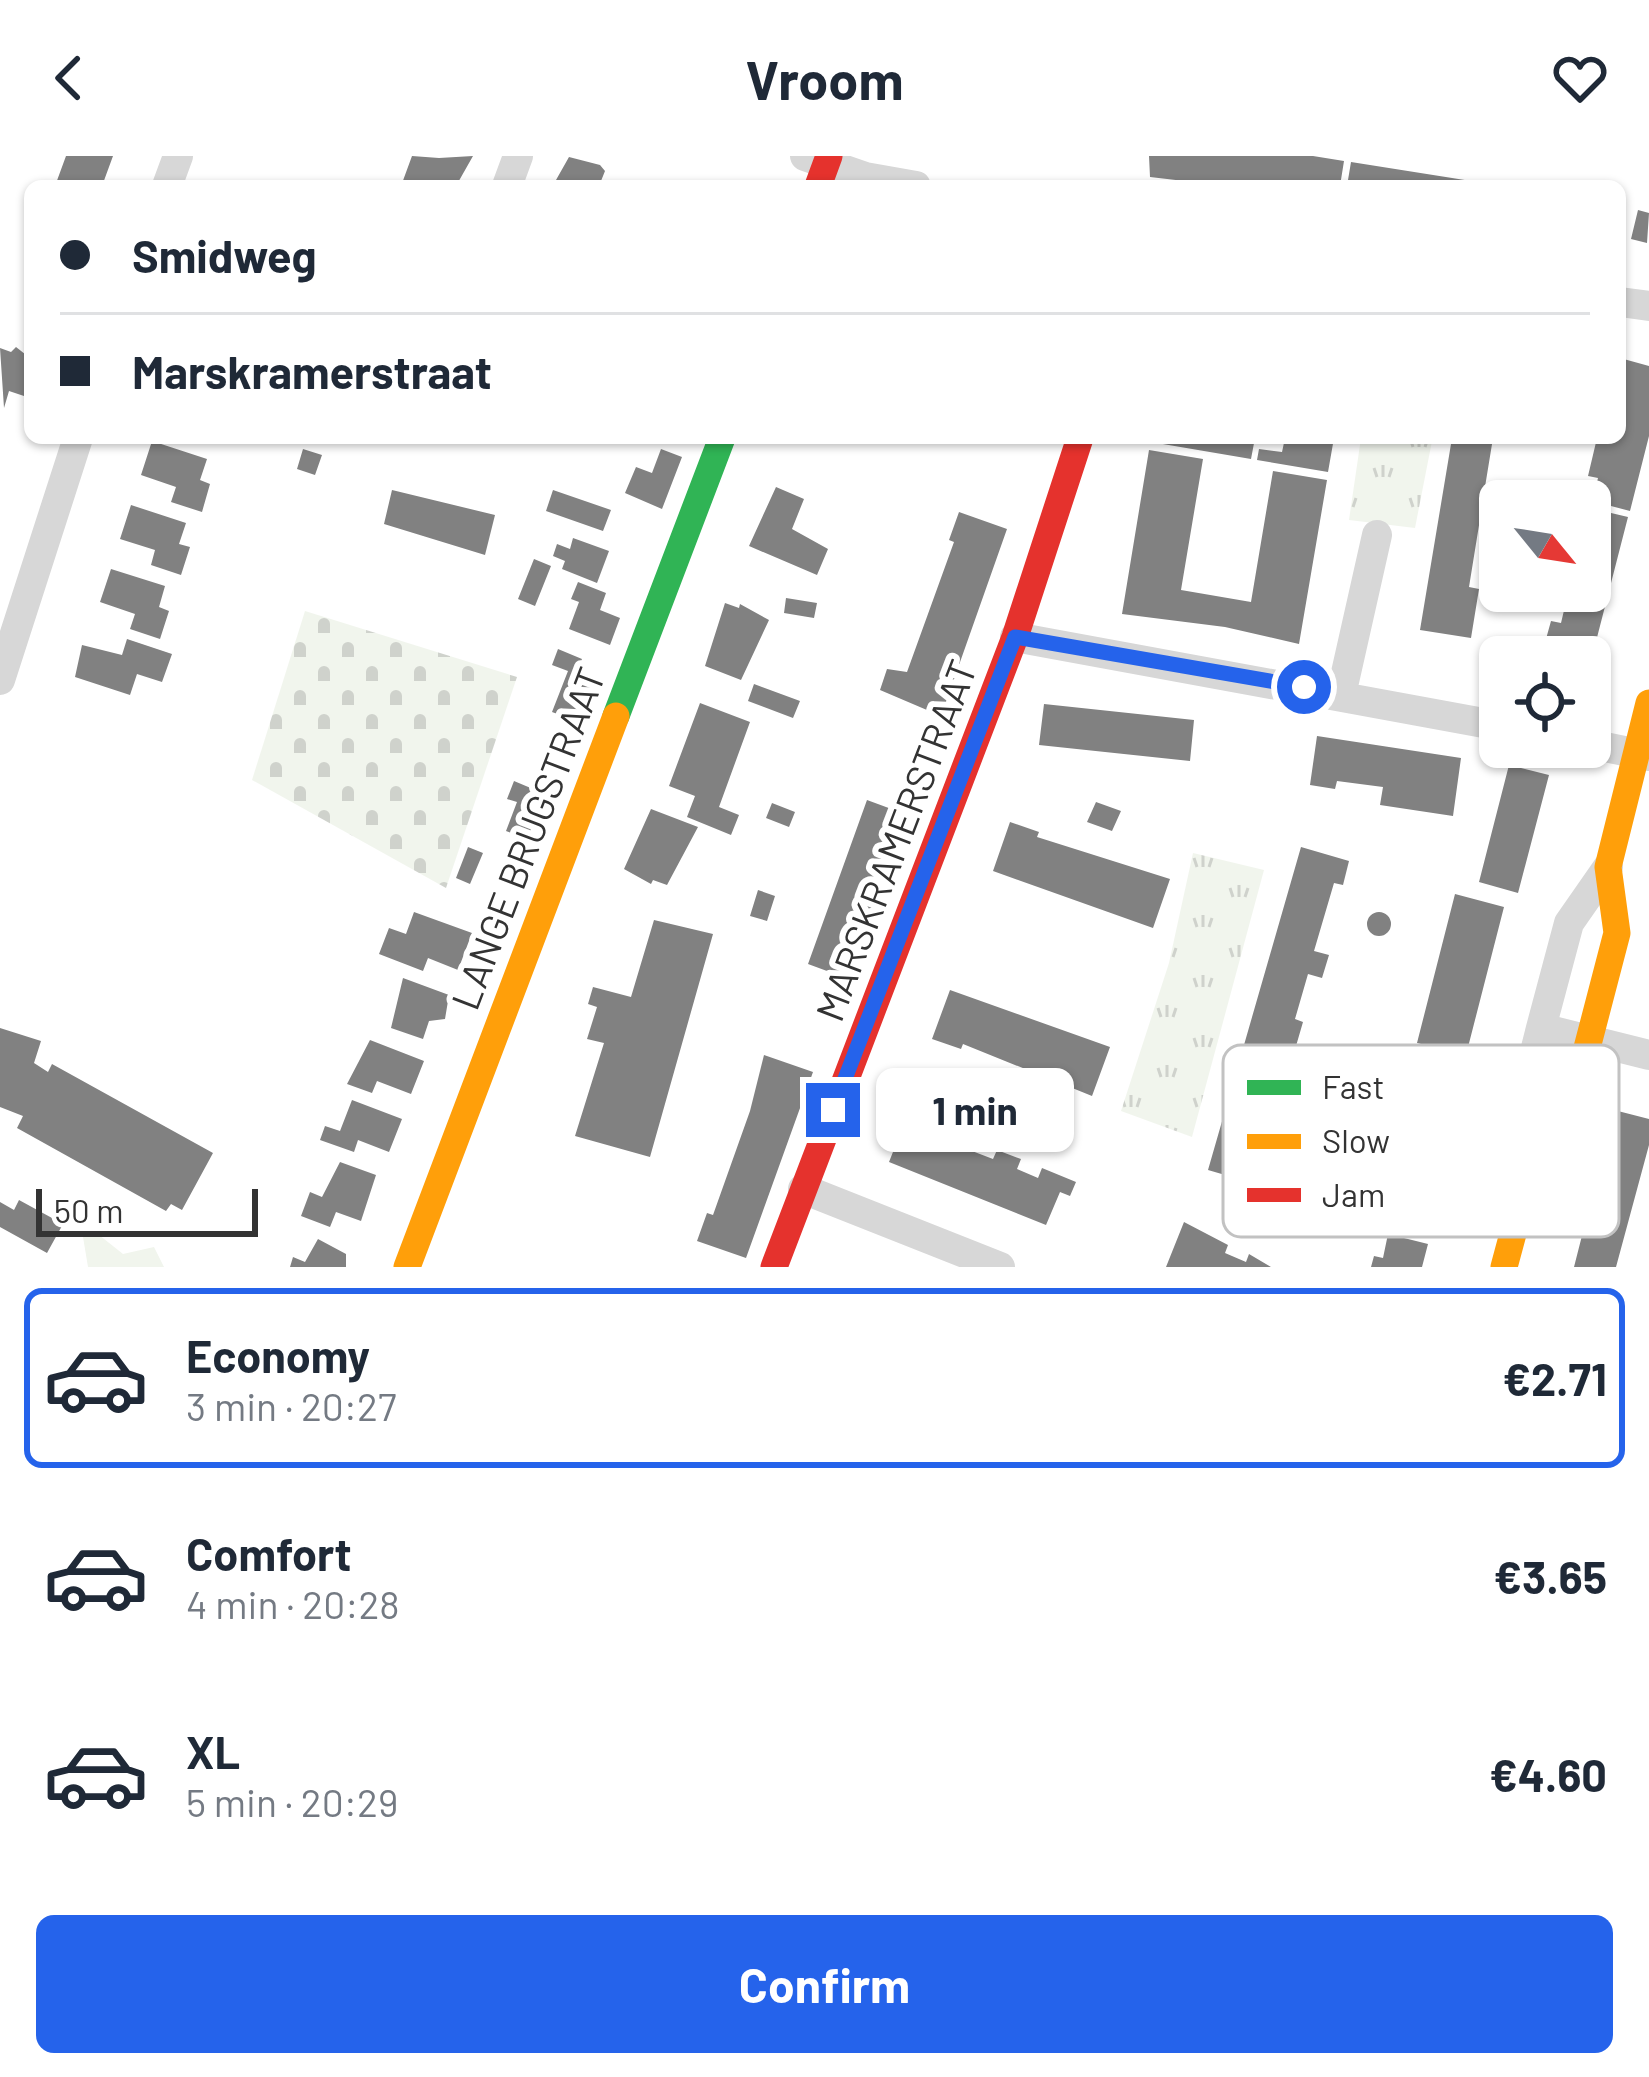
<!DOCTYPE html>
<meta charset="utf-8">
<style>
:root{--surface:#fff;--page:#f2f2f3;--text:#1f2937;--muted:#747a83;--line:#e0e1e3;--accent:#2563eb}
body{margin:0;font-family:Barlow,sans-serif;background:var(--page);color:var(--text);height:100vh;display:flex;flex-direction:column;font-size:45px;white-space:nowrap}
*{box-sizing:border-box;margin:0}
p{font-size:39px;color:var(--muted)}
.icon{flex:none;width:66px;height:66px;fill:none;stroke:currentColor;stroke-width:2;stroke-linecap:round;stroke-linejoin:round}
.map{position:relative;height:1111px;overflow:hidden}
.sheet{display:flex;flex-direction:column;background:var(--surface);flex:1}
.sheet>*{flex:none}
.top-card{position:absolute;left:24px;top:24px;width:1602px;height:264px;border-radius:18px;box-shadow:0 3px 9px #0004;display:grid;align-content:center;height:264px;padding:0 36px;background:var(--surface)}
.needle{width:78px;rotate:120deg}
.fabs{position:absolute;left:1479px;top:324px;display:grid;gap:24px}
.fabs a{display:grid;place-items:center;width:132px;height:132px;border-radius:18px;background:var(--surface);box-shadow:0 3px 9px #0004;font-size:60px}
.scale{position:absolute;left:36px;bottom:30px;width:222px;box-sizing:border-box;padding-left:12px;border:6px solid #333;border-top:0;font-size:33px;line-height:42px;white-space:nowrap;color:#333;-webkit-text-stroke:9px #fff;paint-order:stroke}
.end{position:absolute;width:54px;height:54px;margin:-27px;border:15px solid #2563eb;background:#fff;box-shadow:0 0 0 6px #fff}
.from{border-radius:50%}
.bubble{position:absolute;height:84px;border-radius:18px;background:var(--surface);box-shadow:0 3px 9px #0004;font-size:39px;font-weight:700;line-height:84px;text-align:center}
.top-card b{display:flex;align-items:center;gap:42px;height:114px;font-size:45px}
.top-card b+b{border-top:3px solid var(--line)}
.top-card i{width:30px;height:30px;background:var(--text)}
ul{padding:21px 0 0;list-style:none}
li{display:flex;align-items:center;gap:36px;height:180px;margin:0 24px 18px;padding:0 12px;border:6px solid transparent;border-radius:18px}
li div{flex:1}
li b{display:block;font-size:45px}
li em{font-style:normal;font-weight:700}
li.on{border-color:var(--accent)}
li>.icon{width:108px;height:108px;stroke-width:1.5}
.cta{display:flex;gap:24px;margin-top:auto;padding:24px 36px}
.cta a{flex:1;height:138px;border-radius:18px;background:var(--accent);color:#fff;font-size:48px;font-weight:700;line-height:138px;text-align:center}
header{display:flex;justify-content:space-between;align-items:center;height:156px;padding:0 36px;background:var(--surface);font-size:54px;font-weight:700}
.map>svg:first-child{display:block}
.grass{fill:#f1f5ed}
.cemetery{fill:url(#cemetery-stones)}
.park{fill:url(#park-tufts)}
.building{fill:#818181}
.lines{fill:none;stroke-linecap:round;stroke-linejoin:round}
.street{stroke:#d7d7d7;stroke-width:30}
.fast{stroke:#30b455;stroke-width:27}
.slow{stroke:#ff9f0a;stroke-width:27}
.jam{stroke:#e5322d;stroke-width:27}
.route{stroke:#2563eb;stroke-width:15}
.labels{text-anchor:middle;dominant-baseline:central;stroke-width:12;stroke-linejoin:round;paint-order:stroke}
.street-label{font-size:39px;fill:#333;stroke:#fff}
.key{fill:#fff;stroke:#c2c2c2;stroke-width:3}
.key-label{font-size:33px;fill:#333}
</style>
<header><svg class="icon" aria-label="back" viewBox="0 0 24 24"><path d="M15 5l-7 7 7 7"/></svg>Vroom<svg class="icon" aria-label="heart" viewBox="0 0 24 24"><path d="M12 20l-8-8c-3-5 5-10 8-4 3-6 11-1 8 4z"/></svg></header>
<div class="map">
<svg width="1649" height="1111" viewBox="0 0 1649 1111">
<defs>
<pattern id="cemetery-stones" width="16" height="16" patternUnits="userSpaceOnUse" patternTransform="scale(3)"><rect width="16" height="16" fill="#f1f5ed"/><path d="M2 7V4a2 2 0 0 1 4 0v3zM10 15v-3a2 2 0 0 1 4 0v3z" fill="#cfd2cc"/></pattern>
<pattern id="park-tufts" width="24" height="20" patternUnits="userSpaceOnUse" patternTransform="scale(3)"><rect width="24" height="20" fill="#f1f5ed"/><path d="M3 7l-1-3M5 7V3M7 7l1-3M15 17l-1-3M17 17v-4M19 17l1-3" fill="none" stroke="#cfd2cc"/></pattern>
</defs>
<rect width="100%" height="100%" fill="#fff"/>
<path class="grass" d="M82,1075H94L123,1098L154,1091L164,1111H88Z"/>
<path class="cemetery" d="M305,455L517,521L446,732L252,624Z"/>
<path class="park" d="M1361,282L1432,285L1415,372L1349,364Z
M1193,697L1264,714L1192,981L1121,955L1169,807Z"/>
<path class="building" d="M66,0H113L102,30H55Z
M412,0L439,2L473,0L456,30H401Z
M1149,0H1313L1344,5L1340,30H1227L1150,21Z
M569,1L600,9L605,15L599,30H559L556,24Z
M1351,6L1471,25L1470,30H1347Z
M1638,54L1649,57L1647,87L1631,83Z
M16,191L30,202V230L27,241L9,235L4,252L0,192L11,196Z
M1620,202L1649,210V280L1630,355L1592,345L1598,322L1588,320L1597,282H1620Z
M1152,282L1225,287L1226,282H1255L1251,303L1151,286Z
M1285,282H1334L1328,316L1257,304L1259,293L1282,296Z
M1452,282H1493L1484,337L1495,339L1490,364L1480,363L1469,431L1479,433L1471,482L1420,474Z
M152,285L207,303L200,324L210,328L202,356L171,346L176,331L141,319Z
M303,293L322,299L315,319L297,313Z
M661,293L682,301L662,353L625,337L636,311L652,317Z
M1149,294L1203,303L1181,434L1251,446L1273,315L1327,324L1299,488L1225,471L1122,458Z
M776,331L804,343L792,373L828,393L817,419L749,390Z
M392,334L495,359L485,399L384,368Z
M553,334L611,354L603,375L546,355Z
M131,349L186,367L179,388L190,391L181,419L151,409L155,394L120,383Z
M1590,352L1628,361L1592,501H1541L1551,465L1561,467L1566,446L1556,444L1558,435H1590Z
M959,356L1007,373L941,560L880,534L887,513L907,516L954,386L949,384Z
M573,382L609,395L597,427L562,413L565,405L553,400L557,388L570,393Z
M534,403L551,410L535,450L518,443Z
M111,413L165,430L159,451L169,455L160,483L130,473L135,458L100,446Z
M578,426L606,437L600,454L620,462L610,489L569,473L579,446L571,443Z
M786,442L817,447L814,462L784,457Z
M725,447L739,452L740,448L769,464L741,524L705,510Z
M127,483L172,498L162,526L137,518L130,539L75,521L82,489L122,499Z
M558,493L582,503L576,518L595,525L579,566L552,556L568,515L552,509Z
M754,528L800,545L793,562L748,545Z
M700,547L750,566L719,651L739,659L731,679L687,661L695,640L669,630Z
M1044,548L1194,564L1190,605L1039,589Z
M1317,580L1461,602L1453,660L1380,649L1383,631L1337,625L1335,633L1310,629Z
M1509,609L1549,619L1518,737L1479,726Z
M514,625L545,638L527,683L506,675L517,646L507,643Z
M867,644L905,658L846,822L808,808Z
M1096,646L1121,655L1112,675L1087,666Z
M772,647L795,656L789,671L766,662Z
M651,653L698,671L667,729L653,724L651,728L624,713Z
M1010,666L1039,676L1037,681L1170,723L1153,772L993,715Z
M468,691L483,697L470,728L456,722Z
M1301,691L1349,705L1343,729L1334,727L1314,795L1329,799L1322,822L1308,818L1295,863L1303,866L1296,890L1288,888L1281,910L1275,932L1283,935L1256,1028L1208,1014Z
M758,734L775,740L767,765L750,760Z
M1455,738L1504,751L1466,899L1417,887Z
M1367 768a12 12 0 1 1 24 0a12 12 0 1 1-24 0Z
M414,756L472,777L458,814L428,802L423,815L379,798L389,772L406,778Z
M654,764L713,778L650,1001L575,980L604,887L587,883L597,851L588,848L593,831L631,841Z
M403,822L449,839L445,863L429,865L423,883L391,872Z
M950,834L1110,891L1092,940L963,888L961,893L932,883Z
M0,872L41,885L34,907L48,916L52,908L213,997L182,1054L171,1048L166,1055L17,972L23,960L0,951Z
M370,884L424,905L411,938L377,925L372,937L347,928Z
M764,899L813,916L746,1102L697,1085L707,1057L713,1059L750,955Z
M991,931L1016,940L1001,958L976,949Z
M352,944L402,963L389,996L358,984L354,996L320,984L325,970L340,975Z
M1614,954L1649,963V989L1616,1111H1574Z
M908,958L932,967L928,977L972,995L993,1003L997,994L1021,1003L1017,1013L1038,1022L1042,1012L1076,1026L1070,1040L1060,1036L1046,1069L889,1006Z
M340,1006L376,1019L361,1065L336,1056L330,1071L301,1060L310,1036L322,1041Z
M19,1044L63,1068L47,1097L0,1071V1046L14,1054Z
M1184,1066L1228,1089L1225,1097L1246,1106L1249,1098L1271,1111H1166Z
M1388,1078L1428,1088L1422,1111H1371L1374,1100L1383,1102Z
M318,1083L346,1098V1111H290L293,1101L305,1106Z"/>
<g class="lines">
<path class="street" d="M805,0L865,21L916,30
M167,30L178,0
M507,30L518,0
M1620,146L1649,150
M1015,481L1500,570
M0,524L78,282
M1341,539L1377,379
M1590,588L1649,600
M1541,872L1649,899
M803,1033L1000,1111
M1518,1059L1509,998L1541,872L1569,767L1608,711"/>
<path class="fast" d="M616,560L722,282"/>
<path class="slow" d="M407,1111L616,560
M1504,1111L1518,1059L1557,1007L1617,777L1608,711L1649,547"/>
<path class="jam" d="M818,30L829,0
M774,1111L1015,481L1080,282"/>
</g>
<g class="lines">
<path class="route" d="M833,954L1015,481L1304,531"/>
</g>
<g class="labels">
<g class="street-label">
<text transform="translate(527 682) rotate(-69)">LANGE BRUGSTRAAT</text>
<text transform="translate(895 684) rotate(-69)">MARSKRAMERSTRAAT</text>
</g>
</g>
<rect x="1223" y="889" width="396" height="192" rx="18" class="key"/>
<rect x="1247" y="924" width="54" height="15" fill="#30b455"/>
<rect x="1247" y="978" width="54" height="15" fill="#ff9f0a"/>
<rect x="1247" y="1032" width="54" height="14" fill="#e5322d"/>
<g class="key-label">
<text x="1322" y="943">Fast</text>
<text x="1322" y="997">Slow</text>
<text x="1322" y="1051">Jam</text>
</g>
</svg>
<div class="fabs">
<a><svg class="needle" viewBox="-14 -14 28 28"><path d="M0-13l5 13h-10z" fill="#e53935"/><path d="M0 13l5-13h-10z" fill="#747a83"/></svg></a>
<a><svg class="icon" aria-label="locate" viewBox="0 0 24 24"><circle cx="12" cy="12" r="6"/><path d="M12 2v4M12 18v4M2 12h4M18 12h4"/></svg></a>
</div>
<div class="scale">50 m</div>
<i class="end from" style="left:1304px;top:531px"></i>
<i class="end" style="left:833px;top:954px"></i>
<div class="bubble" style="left:876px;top:912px;width:198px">1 min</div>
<div class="top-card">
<b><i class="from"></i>Smidweg</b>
<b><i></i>Marskramerstraat</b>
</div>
</div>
<section class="sheet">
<ul>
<li class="on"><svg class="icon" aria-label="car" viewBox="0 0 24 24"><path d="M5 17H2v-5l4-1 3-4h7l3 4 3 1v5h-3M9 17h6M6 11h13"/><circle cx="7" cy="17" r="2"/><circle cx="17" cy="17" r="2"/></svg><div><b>Economy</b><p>3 min · 20:27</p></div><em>€2.71</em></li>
<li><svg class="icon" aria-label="car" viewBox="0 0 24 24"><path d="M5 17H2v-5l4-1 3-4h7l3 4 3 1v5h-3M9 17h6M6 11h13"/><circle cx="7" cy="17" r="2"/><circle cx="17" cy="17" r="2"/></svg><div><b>Comfort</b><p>4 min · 20:28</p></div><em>€3.65</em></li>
<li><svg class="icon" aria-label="car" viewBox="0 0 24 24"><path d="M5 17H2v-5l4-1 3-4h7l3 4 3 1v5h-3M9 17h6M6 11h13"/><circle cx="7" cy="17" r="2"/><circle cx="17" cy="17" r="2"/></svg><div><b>XL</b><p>5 min · 20:29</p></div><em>€4.60</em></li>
</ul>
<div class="cta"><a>Confirm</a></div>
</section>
